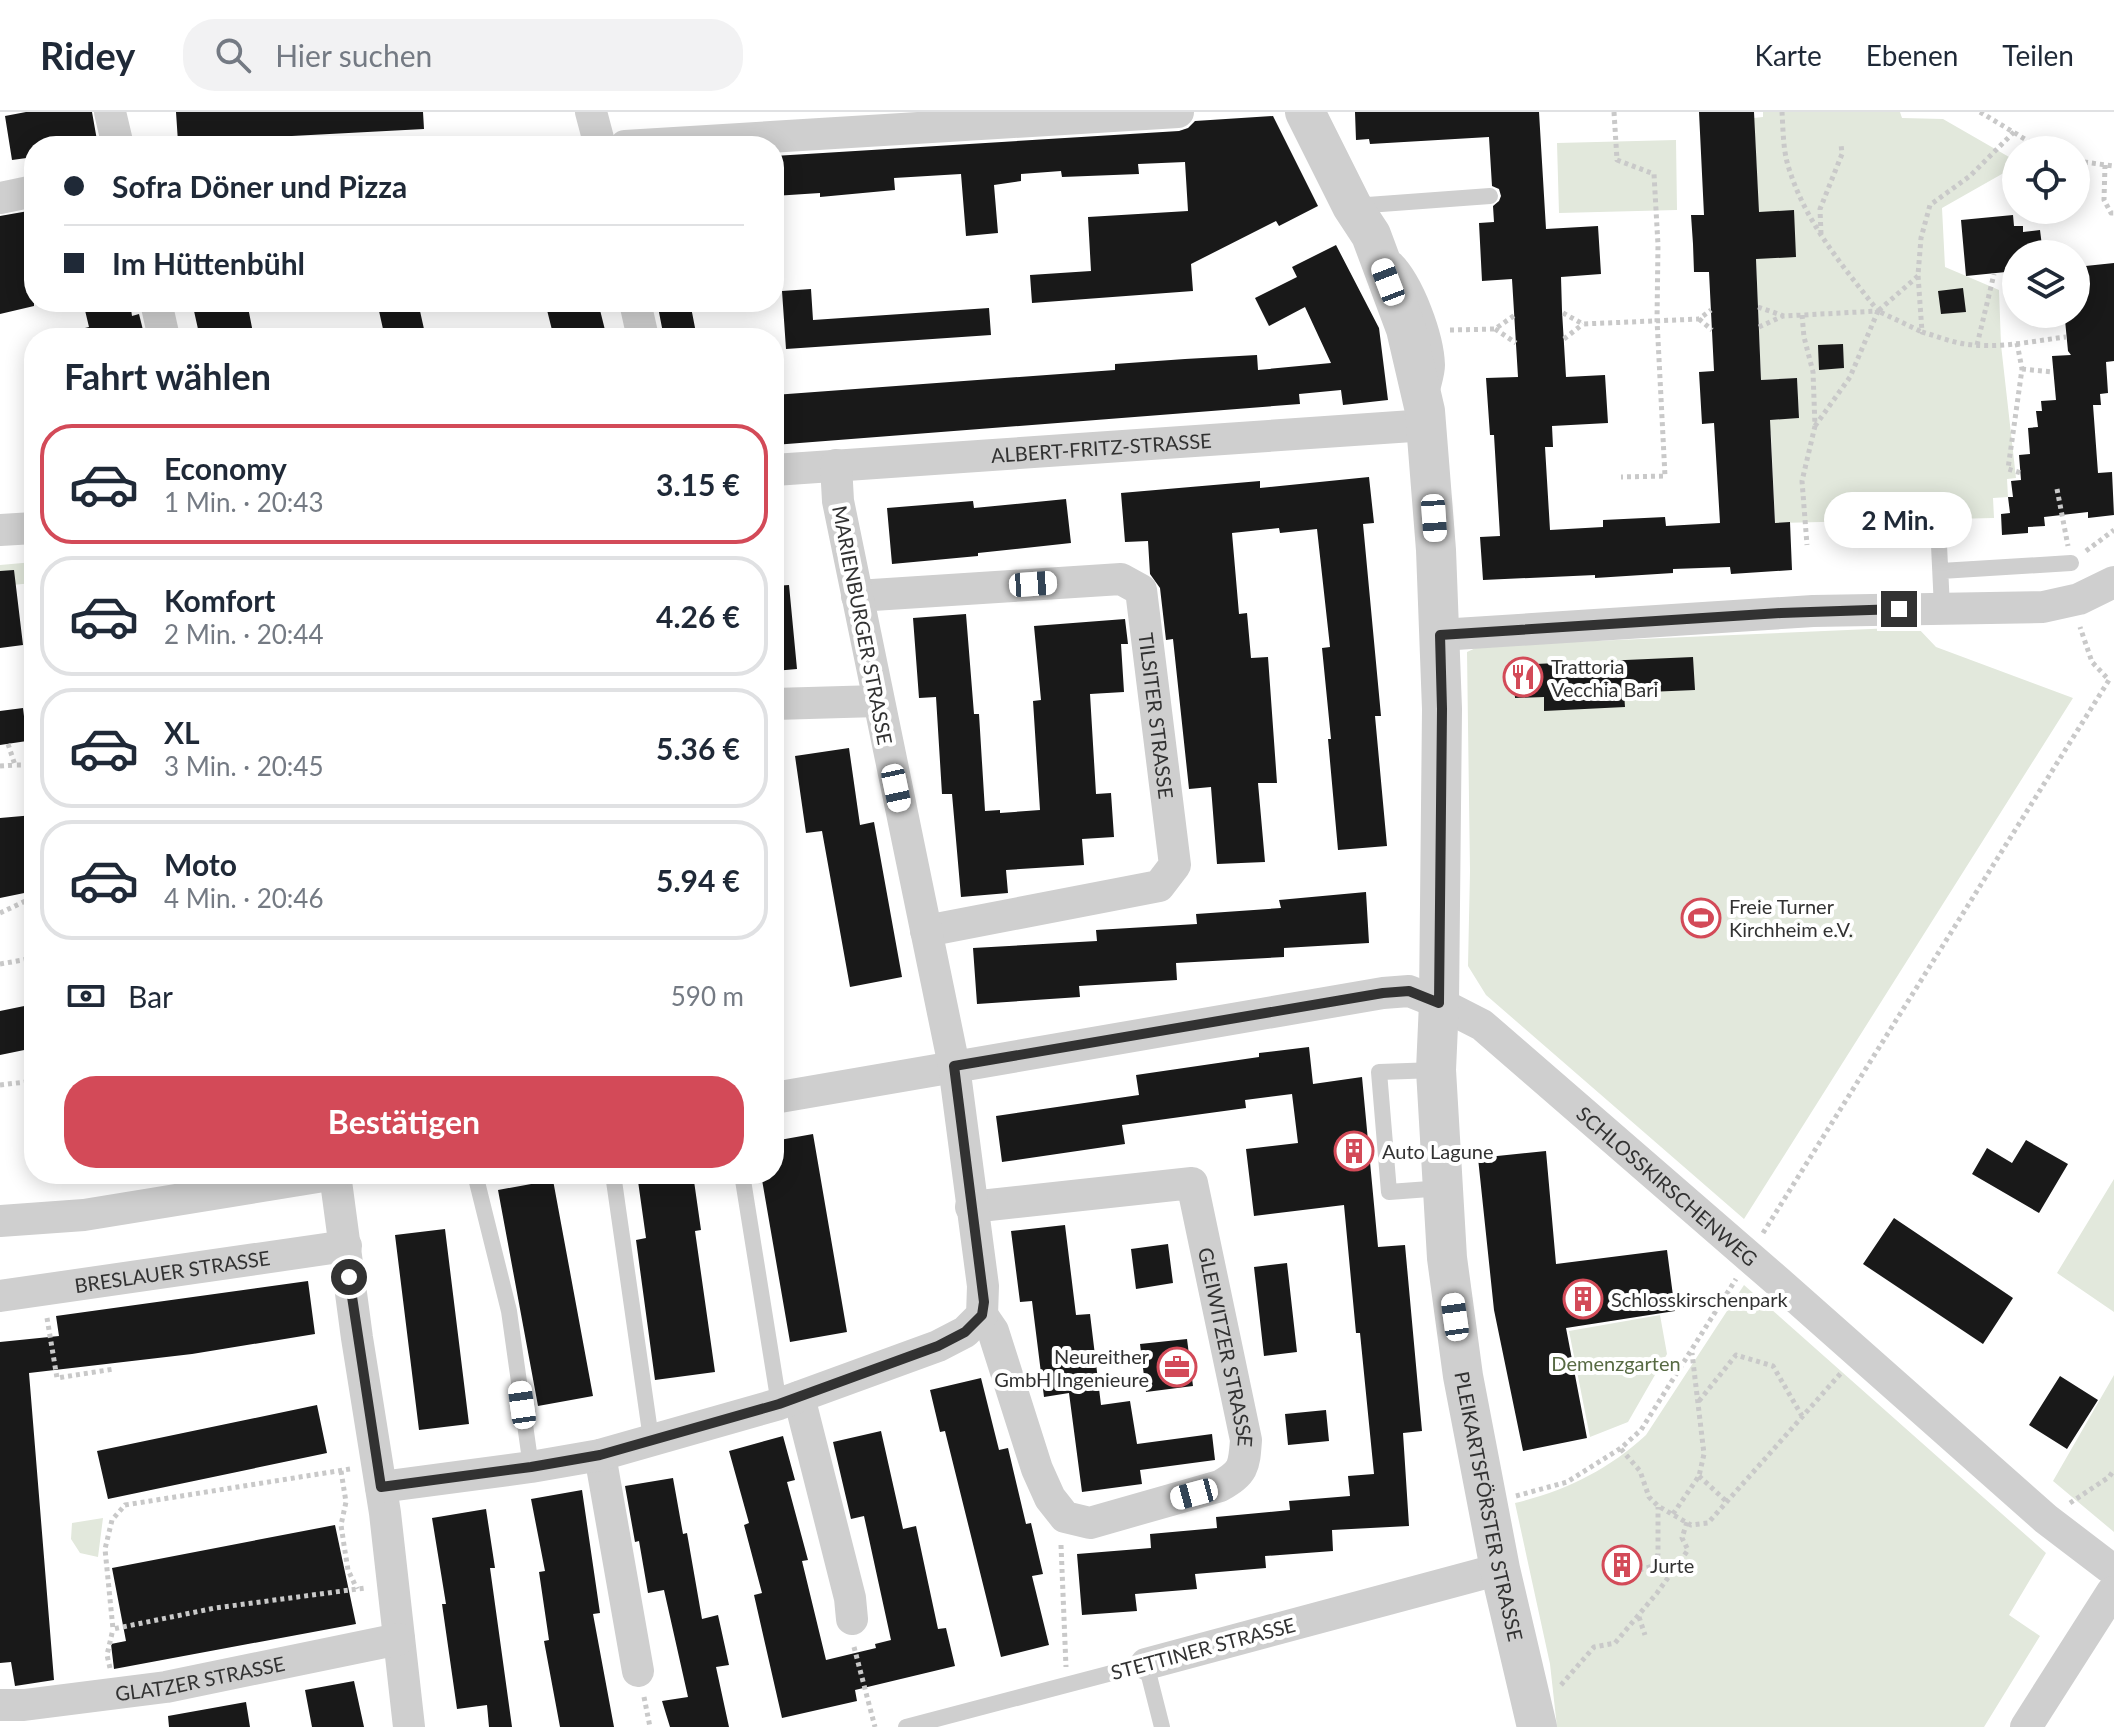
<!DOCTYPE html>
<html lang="de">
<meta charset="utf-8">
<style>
:root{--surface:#fff;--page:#f2f2f3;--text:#1f2937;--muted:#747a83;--line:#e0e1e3;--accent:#d34a58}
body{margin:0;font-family:Lato,sans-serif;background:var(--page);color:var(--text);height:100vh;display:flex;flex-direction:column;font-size:30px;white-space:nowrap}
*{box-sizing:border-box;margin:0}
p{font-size:26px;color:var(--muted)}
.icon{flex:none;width:44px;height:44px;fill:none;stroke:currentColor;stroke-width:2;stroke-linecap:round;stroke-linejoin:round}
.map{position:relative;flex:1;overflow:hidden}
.details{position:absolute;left:24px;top:216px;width:760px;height:856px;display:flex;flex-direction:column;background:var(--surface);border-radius:32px;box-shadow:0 4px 20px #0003}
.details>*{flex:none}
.hud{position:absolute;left:24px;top:24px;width:760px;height:176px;border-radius:32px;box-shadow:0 4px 20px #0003;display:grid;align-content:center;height:176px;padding:0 40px;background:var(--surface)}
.controls{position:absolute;left:2002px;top:24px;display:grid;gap:16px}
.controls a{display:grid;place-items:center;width:88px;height:88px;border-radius:50%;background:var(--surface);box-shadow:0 4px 20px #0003;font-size:40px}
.end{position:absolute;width:36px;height:36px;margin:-18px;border:10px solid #323232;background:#fff;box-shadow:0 0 0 4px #fff}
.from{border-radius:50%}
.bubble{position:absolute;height:56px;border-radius:28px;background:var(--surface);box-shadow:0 4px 20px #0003;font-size:26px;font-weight:700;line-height:56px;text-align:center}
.car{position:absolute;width:24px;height:48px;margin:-24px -12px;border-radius:10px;box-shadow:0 0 6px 2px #0007;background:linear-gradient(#fff 24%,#345 0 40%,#fff 0 76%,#345 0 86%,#fff 0)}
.hud b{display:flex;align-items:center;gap:28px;height:76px;font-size:30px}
.hud b+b{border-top:2px solid var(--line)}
.hud i{width:20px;height:20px;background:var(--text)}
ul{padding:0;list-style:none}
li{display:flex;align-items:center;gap:24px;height:120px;margin:0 16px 12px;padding:0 24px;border:4px solid var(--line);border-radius:32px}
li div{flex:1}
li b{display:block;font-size:30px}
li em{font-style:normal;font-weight:700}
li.current{border-color:var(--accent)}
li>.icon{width:72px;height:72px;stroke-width:1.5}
h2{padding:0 40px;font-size:36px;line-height:96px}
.pay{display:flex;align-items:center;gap:20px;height:88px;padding:0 40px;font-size:30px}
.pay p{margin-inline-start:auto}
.action{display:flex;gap:16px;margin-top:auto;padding:16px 40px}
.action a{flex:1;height:92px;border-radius:32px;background:var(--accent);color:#fff;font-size:32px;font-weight:700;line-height:92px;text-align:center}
header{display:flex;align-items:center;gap:48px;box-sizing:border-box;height:112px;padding:0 40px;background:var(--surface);border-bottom:2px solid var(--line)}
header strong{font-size:38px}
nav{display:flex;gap:44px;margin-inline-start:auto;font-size:28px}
.search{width:560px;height:72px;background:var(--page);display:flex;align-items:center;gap:20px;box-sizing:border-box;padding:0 28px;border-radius:32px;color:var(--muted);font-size:30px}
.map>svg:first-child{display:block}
.green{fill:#e2e8dc}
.building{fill:#191919}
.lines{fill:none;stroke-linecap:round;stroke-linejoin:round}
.path{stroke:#c9c9c9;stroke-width:5;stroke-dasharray:4 4;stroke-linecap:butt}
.service{stroke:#cfcfcf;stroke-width:16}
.minor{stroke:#cfcfcf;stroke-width:32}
.tertiary{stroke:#cfcfcf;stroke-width:40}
.route{stroke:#323232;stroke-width:10}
.labels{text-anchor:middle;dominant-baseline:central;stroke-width:8;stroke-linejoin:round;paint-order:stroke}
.street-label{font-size:20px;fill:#323232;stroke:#fff}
.poi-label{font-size:20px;fill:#323232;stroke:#fff;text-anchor:start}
.park-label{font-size:20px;fill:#576a43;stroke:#fff}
</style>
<header>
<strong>Ridey</strong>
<div class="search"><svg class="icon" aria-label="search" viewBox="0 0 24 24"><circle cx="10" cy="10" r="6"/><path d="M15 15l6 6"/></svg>Hier suchen</div>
<nav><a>Karte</a><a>Ebenen</a><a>Teilen</a></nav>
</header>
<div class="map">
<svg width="2114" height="1615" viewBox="0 0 2114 1615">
<rect width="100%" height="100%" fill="#fff"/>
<path class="green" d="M1763,0H1900L1902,6L1943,7L2016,49V54L1942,96L1945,155L1999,178L2001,233L2016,366L2007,367L2008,385L1993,386L1994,406L1775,411L1771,322L1761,308L1799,306L1797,266L1761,268L1756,147L1758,85L1754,6L1763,5Z
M1676,28L1677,98L1559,101L1557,31Z
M34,450V471L0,474V453Z
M1917,515L1936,535L2073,586L1744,1107L1486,883L1468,854L1470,759L1467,540L1480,534Z
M2114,1067V1200L2057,1161Z
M1744,1173L2046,1441L2009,1503L2040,1524L1984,1615H1557L1550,1552L1515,1391C1565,1379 1608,1358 1646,1323Z
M1660,1203L1667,1242L1628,1310L1590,1325L1569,1219Z
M2114,1263V1420L2053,1369Z
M103,1406L98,1445L80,1441L71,1427L72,1411Z"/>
<path class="building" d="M26,0H92L98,34H34V45L12,48L5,4Z
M176,0H423L424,17L178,30Z
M1355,0H1539L1546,117L1598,114L1601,162L1561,165L1562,199L1566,265L1605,263L1608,311L1552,314L1553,335H1545L1550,418L1603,415V408L1665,405L1666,414L1720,411L1714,311L1702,312L1699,260L1714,259L1709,160H1694L1693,132L1691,103H1704L1699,0H1754L1759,100L1794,98L1796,145L1756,147L1761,268L1797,266L1799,306L1770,308L1775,411L1790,410L1792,458L1731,462L1730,455L1673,457V461L1595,466V463L1483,468L1480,425L1500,424L1494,323H1490L1486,266L1518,265L1512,167L1482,169L1479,111L1494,110L1493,94L1499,89L1501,84L1499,77L1492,74L1489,25L1370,32L1369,27L1356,28Z
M1273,4L1318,94L1279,114L1276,109L1191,152L1193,179L1032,191L1030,163L1091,159L1088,105L1188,99L1185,50L1138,52L1139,62L1062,65L1061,59L1021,62V69L994,73L998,121L966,124L961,62L894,66L895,78L820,85V81L774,84V44L1179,19L1188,16L1195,9Z
M34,98V194L0,202V104Z
M2013,103L2014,114H2023V120L2040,118L2043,142H2016V159L1966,164L1961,108Z
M1336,133L1379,216L1388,288L1343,293L1341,278L1299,282L1300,292L774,333V283L1115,258V252L1185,247L1257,243L1258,258L1331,251L1305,195L1269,214L1255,186L1297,165L1292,155Z
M2114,151V249L2106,250L2108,281L2100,282L2101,293H2093L2098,361L2112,360L2114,403L2088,406V400L2044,405L2045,414L2028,415V421L2002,423L2001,402L2010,401L2008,385H2013L2011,369L2021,368L2019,343L2030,342L2028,316L2038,315L2036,299H2042L2041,289L2056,288L2052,244L2071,243L2068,239L2065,208L2072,207V202H2076V155Z
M1963,176L1966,200L1941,202L1938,179Z
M811,177L813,208L989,196L991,223L786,237L782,179Z
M83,190H130L132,204L139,202L145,226H74L73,219L89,215Z
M192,190H247L254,226H200Z
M377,190H418L426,226H385Z
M545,190H598L607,226H554Z
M657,190H690L697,226H664Z
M1843,232L1844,256L1819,258L1818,233Z
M1369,365L1374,411L1363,412L1381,604H1375L1387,734L1338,738L1328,627H1331L1322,536L1330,535L1317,417L1280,421L1279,416L1232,421L1239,502L1247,501L1251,546L1268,545L1277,671H1258L1265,750L1217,752L1211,675L1189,677L1173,527L1166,528L1160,476L1150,462L1148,429L1125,430L1121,381L1260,369V376Z
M1066,387L1071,431L978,441V444L892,452L887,396L973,389L974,396Z
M14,458L23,533L0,536V459Z
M789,473L797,557L774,559V474Z
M966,502L974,602H979L985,699L1000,698V701L1040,698L1033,589L1041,588L1034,514L1125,507L1128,532H1121L1124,580L1090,582L1096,682L1111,681L1114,725L1082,727L1084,753L1006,758L1008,781L961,785L952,682H942L936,585L919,586L913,506Z
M1693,545L1695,578L1624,581L1625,595L1544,599V585L1515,586L1513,553Z
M23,596L27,629L0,633V599Z
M849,636L860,713L874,710L902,865L850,875L822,719L806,721L795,644Z
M34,703V779L0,786V706Z
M1366,780L1369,831L1284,836V845L1176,851L1177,868L1079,874L1080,885L977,892L973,836L1097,829L1096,818L1197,812L1196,802L1281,796L1279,788Z
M34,892V936L0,943V899Z
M1309,935L1313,972L1362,965L1378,1135L1405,1133L1422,1319L1403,1321L1409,1414L1332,1418L1333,1439L1265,1444L1266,1456L1195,1462L1197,1477L1135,1482L1137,1499L1082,1503L1077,1442L1151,1436L1150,1422L1217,1416L1216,1405L1290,1398L1289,1389L1350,1384L1348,1364L1374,1362L1360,1221H1356L1344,1093L1254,1104L1246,1037L1298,1031L1292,982L1245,988L1246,996L1122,1013L1125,1032L1002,1050L996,1004L1139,983L1136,963L1259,945V941Z
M813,1022L847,1220L790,1230L761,1062H774V1029Z
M2026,1028L2068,1052L2039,1101L1972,1062L1987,1036L2012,1051Z
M1546,1039L1556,1152L1667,1138L1675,1199L1566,1216L1587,1326L1523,1339L1494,1198L1478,1046Z
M637,1062H693L701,1118L695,1119L715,1260L655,1268L636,1128L646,1126Z
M553,1068L593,1284L538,1294L498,1078Z
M1894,1106L2013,1186L1983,1232L1863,1152Z
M1065,1113L1076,1203L1090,1202L1101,1293L1130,1289L1137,1332L1212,1322L1215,1348L1140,1358L1142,1372L1082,1380L1069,1281L1044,1285L1032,1189L1020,1190L1011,1119Z
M445,1117L469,1312L419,1318L395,1123Z
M1168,1132L1173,1171L1136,1177L1131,1137Z
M1287,1151L1297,1240L1264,1244L1254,1155Z
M308,1169L315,1222L192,1242L29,1261L54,1568L15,1574L11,1550L0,1551V1230L59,1224L56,1204Z
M1187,1227L1193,1274L1146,1280L1140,1232Z
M2060,1264L2098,1288L2067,1337L2029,1313Z
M981,1266L999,1338L1008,1336L1026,1412L1031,1411L1043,1462L1032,1464L1049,1533L1001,1545L945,1319L940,1320L930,1278Z
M317,1293L327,1341L108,1387L97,1339Z
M1326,1298L1329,1329L1288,1333L1285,1302Z
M881,1319L903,1417L916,1414L938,1517L946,1516L955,1554L855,1578L857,1589L782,1606L754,1483L762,1481L744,1413L749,1411L729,1339L783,1324L795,1368L787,1370L808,1448L802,1449L826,1548L876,1536L875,1532L891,1528L864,1404L851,1407L833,1330Z
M673,1366L683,1422L687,1421L702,1507L718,1503L729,1553L716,1555L729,1615H670L662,1589L688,1585L664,1478L648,1481L639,1429L635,1430L625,1374Z
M582,1378L600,1501L593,1502L614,1615H560L544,1529L549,1528L539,1460L545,1459L531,1387Z
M486,1397L495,1456H490L512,1615H489L487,1593L457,1597L442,1492H446L432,1406Z
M335,1413L356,1512L114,1557L111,1532L126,1529L112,1456Z
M1607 1452a15 15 0 1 1 30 0a15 15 0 1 1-30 0Z
M354,1569L364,1615H312L305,1578Z
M246,1590L250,1615H169L168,1604Z"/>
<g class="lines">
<path class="path" d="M1614,0L1617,48L1654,62L1658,133L1657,208L1665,364L1621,365
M1980,0L2043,38
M2014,20L1970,64L1930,93L1921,126L1918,163L1922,220C1936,224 1951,230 1965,232C1999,237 2033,229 2066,225
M2076,49L2114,54
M2105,53L2104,88L2111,101H2114
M1821,122L1820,97L1842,42L1841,32
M1918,164L1878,199L1922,220
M1758,195L1784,204L1878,199C1842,153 1803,108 1787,50C1783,34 1783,16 1782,0
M1563,201L1583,212L1699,207L1711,198
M1802,203L1804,225L1813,260L1815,314L1802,369L1807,433
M1699,207L1712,218
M1759,215L1783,204
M1495,217L1516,231
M1450,218L1495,217L1515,203
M1564,227L1583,212
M2017,231L2022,257L2008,357L2021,361
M1977,233L1994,162
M2022,257L2053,260
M1815,314L1850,265L1878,199
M2057,377L2068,434
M2086,439L2114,418
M8,632L15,653H34
M0,654L15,653
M0,801L34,785
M0,852L34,846
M29,911L34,910
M0,973L34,969
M1763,1121L2109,568L2092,550L2080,515
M47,1206L57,1266L114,1257
M1699,1289L1736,1243L1773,1254L1802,1304
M1621,1337L1640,1359L1649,1385L1658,1394L1691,1413L1708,1411L1841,1261
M350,1357L125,1393L112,1408L105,1437L113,1517L215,1496L365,1476
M341,1359L346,1390L341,1413L344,1433L348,1458L357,1477
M1699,1364L1726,1389
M1516,1384L1567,1370L1621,1336L1641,1318L1736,1167
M2070,1391L2109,1365L2114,1358
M1673,1402L1699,1364L1704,1342L1692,1241
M1061,1433L1066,1555
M1639,1458L1653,1454L1658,1442V1395
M1639,1505L1645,1523
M854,1535L875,1615
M110,1556L107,1543L113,1517
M1561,1573L1594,1535L1615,1531L1657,1481L1688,1438L1682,1426L1687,1410
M644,1585L650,1615"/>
<path class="service" d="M1354,94L1490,84
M1395,148C1416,169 1436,223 1437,253C1437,261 1434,270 1432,278
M1938,412L1942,496
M1941,459L2071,451
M1436,958L1379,960L1389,1080L1443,1076
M475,1062L509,1199L531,1355
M613,1062L651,1327
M742,1062L779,1292
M906,1615L1146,1552L1162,1615"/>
<g class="minor">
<path d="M110,0L118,34"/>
<path d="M591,0L600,34"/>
<path d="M625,34L1178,0"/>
<path d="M0,86L34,79"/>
<path d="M156,190L164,226"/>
<path d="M635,190L643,226"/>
<path id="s1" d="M774,358L1427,313"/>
<path d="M0,418L34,416"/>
<path id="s2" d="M857,484L1121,467L1141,478L1175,753L1159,774L926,819"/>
<path d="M1440,523L1813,499L2043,495L2079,487L2114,470"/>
<path d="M774,592L878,589"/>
<path id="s3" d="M774,986L1383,881L1409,879L1439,891L1482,913L1783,1174L2046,1407L2109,1455"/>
<path d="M335,1062L357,1226L385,1401L409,1615"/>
<path id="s4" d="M971,1095L1192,1071L1246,1328C1244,1355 1244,1360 1220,1374L1090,1411L1065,1405L1050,1386L1037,1357L993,1219L982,1203"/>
<path d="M0,1109L84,1103L336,1062"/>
<path id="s5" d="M0,1184L346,1134"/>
<path d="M799,1285L850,1486L852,1507"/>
<path d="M600,1343L638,1559"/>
<path d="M381,1375L531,1355L600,1343L779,1292L938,1234L965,1220L982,1203L983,1174L954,954L838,389L836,353"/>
<path d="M1146,1552L1500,1457"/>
<path id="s6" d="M0,1593H24L166,1575L399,1527"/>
<path d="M2026,1615L2112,1480"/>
</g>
<path class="tertiary" id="s7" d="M1305,0L1352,94L1371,123L1406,217L1425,299L1436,438L1442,597L1439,891L1436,958L1447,1146L1463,1264L1500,1457L1537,1615"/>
</g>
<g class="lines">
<path class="route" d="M349,1165L381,1375L531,1355L600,1343L779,1292L938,1234L965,1220L982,1203L984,1190L954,954L1383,881L1409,879L1439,891L1442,597L1440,523L1781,501L1899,497"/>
</g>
<defs>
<g id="restaurant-ring" transform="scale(2)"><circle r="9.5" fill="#fff" stroke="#d34a58" stroke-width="1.5"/><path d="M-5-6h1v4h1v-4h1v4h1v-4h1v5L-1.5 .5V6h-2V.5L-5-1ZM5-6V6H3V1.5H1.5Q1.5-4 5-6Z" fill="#d34a58"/></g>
<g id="stadium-ring" transform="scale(2)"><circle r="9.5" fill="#fff" stroke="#d34a58" stroke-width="1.5"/><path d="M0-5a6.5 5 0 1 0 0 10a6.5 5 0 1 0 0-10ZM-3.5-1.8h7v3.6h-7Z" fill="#d34a58"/></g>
<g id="building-ring" transform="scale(2)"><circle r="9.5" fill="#fff" stroke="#d34a58" stroke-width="1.5"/><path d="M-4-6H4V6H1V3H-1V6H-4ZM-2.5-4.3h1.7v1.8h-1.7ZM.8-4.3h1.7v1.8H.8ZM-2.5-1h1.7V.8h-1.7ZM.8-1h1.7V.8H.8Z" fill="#d34a58"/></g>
<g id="office-ring" transform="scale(2)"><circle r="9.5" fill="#fff" stroke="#d34a58" stroke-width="1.5"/><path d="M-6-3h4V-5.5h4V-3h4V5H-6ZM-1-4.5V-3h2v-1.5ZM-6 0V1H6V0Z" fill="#d34a58"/></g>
</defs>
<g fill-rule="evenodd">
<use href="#restaurant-ring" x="1523" y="565"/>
<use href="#stadium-ring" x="1701" y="806"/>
<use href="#building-ring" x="1354" y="1039"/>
<use href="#building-ring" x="1583" y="1187"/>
<use href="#office-ring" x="1177" y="1255"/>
<use href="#building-ring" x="1622" y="1453"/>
</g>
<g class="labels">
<g class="street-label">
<text stroke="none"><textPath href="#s1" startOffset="328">ALBERT-FRITZ-STRASSE</textPath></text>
<text transform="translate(863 513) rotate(79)">MARIENBURGER STRASSE</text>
<text stroke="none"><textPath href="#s2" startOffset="414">TILSITER STRASSE</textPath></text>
<text stroke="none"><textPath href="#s3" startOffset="970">SCHLOSSKIRSCHENWEG</textPath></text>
<text stroke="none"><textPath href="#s5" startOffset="174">BRESLAUER STRASSE</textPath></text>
<text stroke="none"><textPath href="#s4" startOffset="390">GLEIWITZER STRASSE</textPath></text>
<text stroke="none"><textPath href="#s7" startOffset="1424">PLEIKARTSFÖRSTER STRASSE</textPath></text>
<text transform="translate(1203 1536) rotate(-15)">STETTINER STRASSE</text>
<text stroke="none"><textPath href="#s6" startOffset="202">GLATZER STRASSE</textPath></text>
</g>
<g class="poi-label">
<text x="1551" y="554">Trattoria<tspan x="1551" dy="23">Vecchia Bari</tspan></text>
<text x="1729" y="794">Freie Turner<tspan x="1729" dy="23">Kirchheim e.V.</tspan></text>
<text x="1382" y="1039">Auto Lagune</text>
<text x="1611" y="1187">Schlosskirschenpark</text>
<text x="1149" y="1244" text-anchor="end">Neureither<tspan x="1149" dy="23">GmbH Ingenieure</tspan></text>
<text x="1650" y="1453">Jurte</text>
</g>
<g class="park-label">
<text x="1616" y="1251">Demenzgarten</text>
</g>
</g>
</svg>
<div class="controls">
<a><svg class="icon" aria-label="locate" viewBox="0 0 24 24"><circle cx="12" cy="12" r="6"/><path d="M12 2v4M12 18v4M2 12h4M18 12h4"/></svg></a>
<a><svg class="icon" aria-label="layers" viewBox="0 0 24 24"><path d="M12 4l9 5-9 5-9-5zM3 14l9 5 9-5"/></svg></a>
</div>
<i class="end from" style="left:349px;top:1165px"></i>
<i class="end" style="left:1899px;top:497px"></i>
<div class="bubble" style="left:1824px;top:380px;width:148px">2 Min.</div>
<i class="car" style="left:1388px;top:170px;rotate:339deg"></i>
<i class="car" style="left:1434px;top:406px;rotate:176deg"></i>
<i class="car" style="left:1033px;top:472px;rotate:86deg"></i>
<i class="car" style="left:896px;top:676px;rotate:168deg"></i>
<i class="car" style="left:1455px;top:1205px;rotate:352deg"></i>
<i class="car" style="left:522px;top:1293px;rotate:352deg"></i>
<i class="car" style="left:1194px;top:1382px;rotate:255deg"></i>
<div class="hud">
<b><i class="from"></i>Sofra Döner und Pizza</b>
<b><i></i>Im Hüttenbühl</b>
</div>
<section class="details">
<h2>Fahrt wählen</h2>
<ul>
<li class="current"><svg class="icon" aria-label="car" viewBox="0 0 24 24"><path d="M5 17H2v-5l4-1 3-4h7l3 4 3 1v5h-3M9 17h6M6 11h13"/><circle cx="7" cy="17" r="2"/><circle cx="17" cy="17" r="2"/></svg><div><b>Economy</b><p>1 Min. · 20:43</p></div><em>3.15 €</em></li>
<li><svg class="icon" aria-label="car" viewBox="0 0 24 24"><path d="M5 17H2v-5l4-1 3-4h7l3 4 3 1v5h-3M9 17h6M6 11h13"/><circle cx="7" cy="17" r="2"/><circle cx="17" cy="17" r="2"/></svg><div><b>Komfort</b><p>2 Min. · 20:44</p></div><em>4.26 €</em></li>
<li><svg class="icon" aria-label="car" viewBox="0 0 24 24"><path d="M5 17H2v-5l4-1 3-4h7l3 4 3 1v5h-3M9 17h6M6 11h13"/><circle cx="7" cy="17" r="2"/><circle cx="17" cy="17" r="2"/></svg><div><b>XL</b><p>3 Min. · 20:45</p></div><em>5.36 €</em></li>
<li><svg class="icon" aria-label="car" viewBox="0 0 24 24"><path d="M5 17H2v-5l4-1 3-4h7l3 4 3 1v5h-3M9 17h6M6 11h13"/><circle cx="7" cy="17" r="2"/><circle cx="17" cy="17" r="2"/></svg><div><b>Moto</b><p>4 Min. · 20:46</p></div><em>5.94 €</em></li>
</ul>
<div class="pay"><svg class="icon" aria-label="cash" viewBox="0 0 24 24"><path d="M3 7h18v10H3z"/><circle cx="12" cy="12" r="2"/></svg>Bar<p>590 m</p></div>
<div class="action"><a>Bestätigen</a></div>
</section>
</div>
